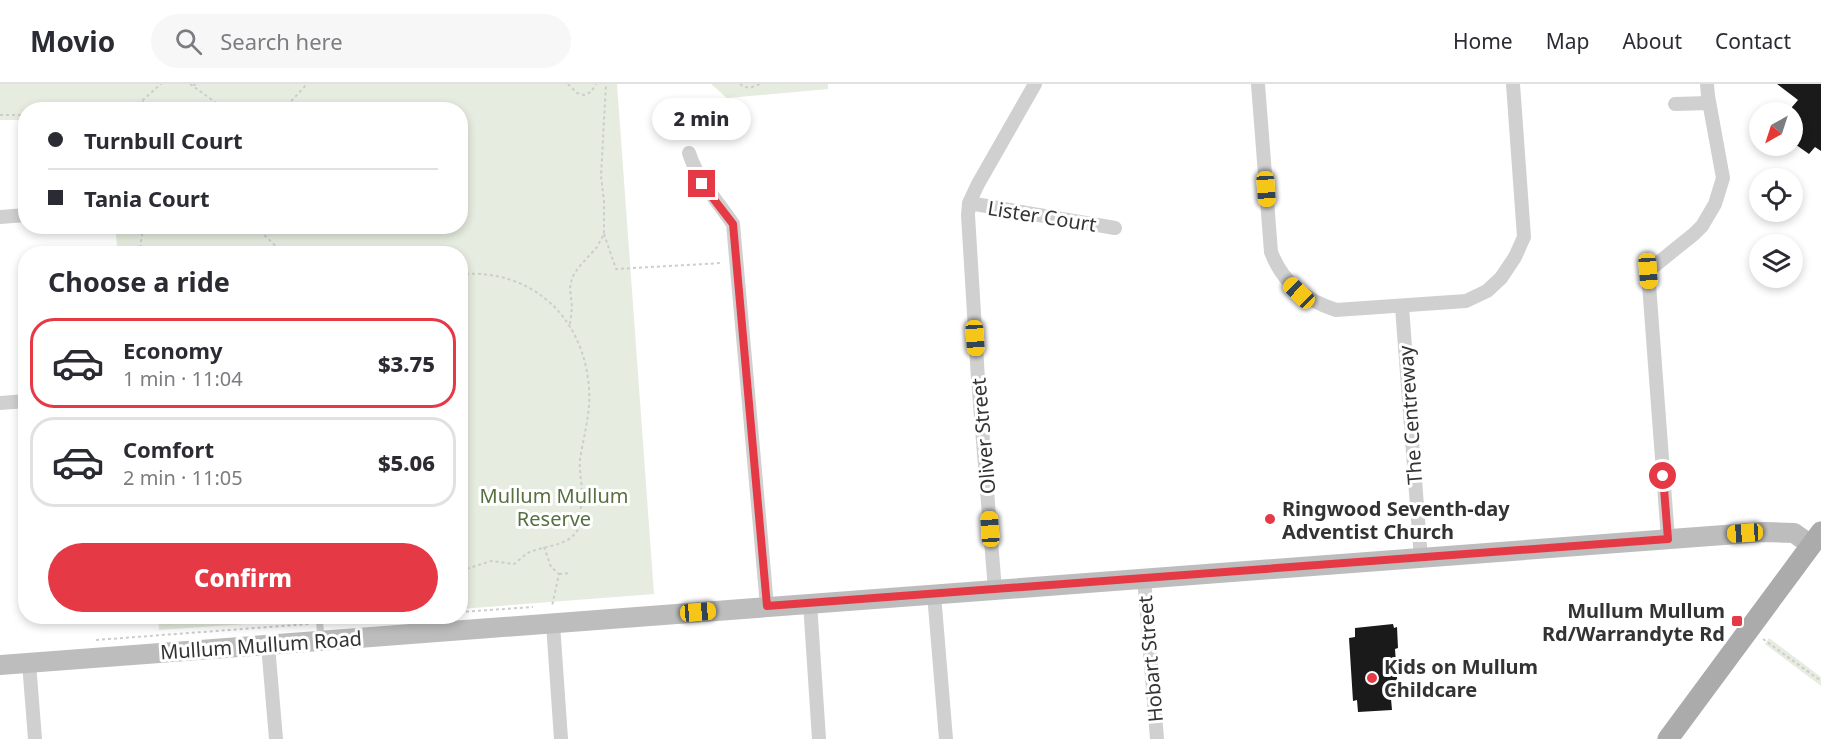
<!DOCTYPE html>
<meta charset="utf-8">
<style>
:root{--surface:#fff;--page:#f7f7f7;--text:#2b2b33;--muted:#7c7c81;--line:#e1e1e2;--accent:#e63946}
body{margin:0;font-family:"Noto Sans",sans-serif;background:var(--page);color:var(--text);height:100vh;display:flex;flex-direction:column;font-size:22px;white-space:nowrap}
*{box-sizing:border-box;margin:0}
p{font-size:20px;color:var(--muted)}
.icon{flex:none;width:33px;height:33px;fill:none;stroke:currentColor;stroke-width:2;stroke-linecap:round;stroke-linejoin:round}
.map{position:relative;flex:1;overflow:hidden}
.details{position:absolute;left:18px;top:162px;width:450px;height:378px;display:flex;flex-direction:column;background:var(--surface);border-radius:24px;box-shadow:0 3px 9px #0003}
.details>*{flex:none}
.guide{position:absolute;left:18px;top:18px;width:450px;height:132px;border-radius:24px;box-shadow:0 3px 9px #0003;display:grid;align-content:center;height:132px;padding:0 30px;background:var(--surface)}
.needle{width:39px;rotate:219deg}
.tools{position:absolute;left:1749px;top:18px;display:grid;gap:12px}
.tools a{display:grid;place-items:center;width:54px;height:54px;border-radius:50%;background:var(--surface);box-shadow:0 3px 9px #0003;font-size:30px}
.end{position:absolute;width:27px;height:27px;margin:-14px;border:8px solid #e63946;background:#fff;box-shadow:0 0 0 3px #fff}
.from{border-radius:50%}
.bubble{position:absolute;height:42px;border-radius:21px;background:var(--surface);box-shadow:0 3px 9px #0003;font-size:20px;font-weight:800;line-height:42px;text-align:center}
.car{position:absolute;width:18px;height:36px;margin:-18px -9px;border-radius:8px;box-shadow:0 0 4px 2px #0007;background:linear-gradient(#f5c518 24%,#345 0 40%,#f5c518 0 76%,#345 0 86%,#f5c518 0)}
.guide b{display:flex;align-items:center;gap:21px;height:57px;font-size:22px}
.guide b+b{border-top:2px solid var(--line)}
.guide i{width:15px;height:15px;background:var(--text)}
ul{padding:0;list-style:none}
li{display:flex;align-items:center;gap:18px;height:90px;margin:0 12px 9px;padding:0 18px;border:3px solid var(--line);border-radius:24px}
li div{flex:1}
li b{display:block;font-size:22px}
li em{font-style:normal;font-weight:800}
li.selected{border-color:var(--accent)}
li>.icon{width:54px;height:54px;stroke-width:1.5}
h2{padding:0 30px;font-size:27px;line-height:72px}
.button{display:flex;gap:12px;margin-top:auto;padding:12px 30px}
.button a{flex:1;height:69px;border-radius:36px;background:var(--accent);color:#fff;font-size:24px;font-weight:800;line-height:69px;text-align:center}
header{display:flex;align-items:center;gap:36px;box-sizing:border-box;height:84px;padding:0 30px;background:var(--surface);border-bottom:2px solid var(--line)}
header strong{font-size:28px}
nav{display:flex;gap:33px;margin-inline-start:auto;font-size:21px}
.search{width:420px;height:54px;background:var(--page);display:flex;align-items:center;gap:15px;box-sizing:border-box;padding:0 21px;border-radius:33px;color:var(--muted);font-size:22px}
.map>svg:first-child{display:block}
.green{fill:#e6ecdf}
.building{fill:#1a1a1a}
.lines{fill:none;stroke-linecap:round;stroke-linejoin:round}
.path{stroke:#cdcdcd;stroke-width:2;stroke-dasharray:3 3;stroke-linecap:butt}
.lane{stroke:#d0d0d0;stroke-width:7}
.street{stroke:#d0d0d0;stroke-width:14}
.secondary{stroke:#bdbdbd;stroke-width:20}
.primary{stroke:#ababab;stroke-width:21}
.route{stroke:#e63946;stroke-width:8}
.poi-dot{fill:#e63946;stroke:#fff;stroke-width:2}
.labels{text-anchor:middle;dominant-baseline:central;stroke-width:6;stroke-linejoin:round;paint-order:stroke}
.street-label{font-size:20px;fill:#333;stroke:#fff}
.park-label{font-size:20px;fill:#56703f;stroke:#fff}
.poi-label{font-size:20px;font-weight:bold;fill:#333;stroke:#fff;text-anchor:start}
</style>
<header>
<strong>Movio</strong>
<div class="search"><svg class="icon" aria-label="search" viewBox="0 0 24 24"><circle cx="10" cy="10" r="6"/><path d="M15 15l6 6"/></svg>Search here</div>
<nav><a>Home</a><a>Map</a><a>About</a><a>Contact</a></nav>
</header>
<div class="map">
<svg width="1821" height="655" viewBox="0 0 1821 655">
<rect width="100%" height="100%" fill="#fff"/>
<path class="green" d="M0,0H617L654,510L461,525L460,170L118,169L115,143L460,142V26H26L25,36H0Z
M711,0H828V5L727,14Z
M158,532L348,533L159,546Z
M1769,554L1821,593V602L1765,560Z"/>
<path class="building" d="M1777,0H1821V67L1815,63L1809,70L1792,58V23L1798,16Z
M1393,540L1394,544L1397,543L1398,564L1395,565L1398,608L1395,609V614L1391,615L1392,626L1358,628L1357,616L1353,617L1349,554L1355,553V544Z"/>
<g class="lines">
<path class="path" d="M190,0L226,26
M568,0L577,9L584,11L591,8L596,0
M740,0C747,6 753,3 760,0
M193,1L199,0
M127,26L143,16L161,0
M142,26L143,16
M283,26L307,0
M0,31H26
M249,142L260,147L259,142
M260,147L284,170
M604,150L616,185L722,179
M139,170L143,145L141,142
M460,190C532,185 583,232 589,303C591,328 584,350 580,375C579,387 582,399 582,411C582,419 580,427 579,434C579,439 580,443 577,447C567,463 544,461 528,469C523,472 518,477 514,480L491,477L460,487
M570,240L572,223L570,204L572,194L578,184L597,163L604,150V117L601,92L606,0
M544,463L551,483L559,490L552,522H551
M559,490L571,489
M460,528L533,523
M330,538L405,532
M1763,555L1821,597
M96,556L309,540"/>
<path class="lane" d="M319,532L321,554"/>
<path class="street" d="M1258,0L1271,168C1283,199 1305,216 1336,226L1466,217L1487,207L1501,194L1515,173L1524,153L1513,0
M1675,20L1709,19
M689,69C698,97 717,116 733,140L767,522
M969,119L1115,144
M0,133L26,131
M1402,223L1421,475
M0,319L26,317
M1668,455L1648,187L1694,150L1702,142L1715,120L1723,94L1708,12L1707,0
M1144,494L1157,655
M995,506L978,295L968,131L969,119L978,100L1035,0
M934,510L946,655
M810,519L819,655
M553,540L561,655
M268,561L276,655
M29,579L35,655"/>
<path class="secondary" d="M0,581L1764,448L1794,449L1811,461"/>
<path class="primary" d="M1668,655L1821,448"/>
</g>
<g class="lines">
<path class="route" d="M702,100L733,140L767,522L1668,455L1663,392"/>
</g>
<g class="poi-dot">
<circle cx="1270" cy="435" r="6"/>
<rect x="1731" y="531" width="12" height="12" rx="3"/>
<circle cx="1372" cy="594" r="6"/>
</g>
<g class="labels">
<g class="street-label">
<text transform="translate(1042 132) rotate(9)">Lister Court</text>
<text transform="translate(1410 331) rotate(-94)">The Centreway</text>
<text transform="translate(983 352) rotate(-95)">Oliver Street</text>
<text transform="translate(261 561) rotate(-4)">Mullum Mullum Road</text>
<text transform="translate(1150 575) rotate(-95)">Hobart Street</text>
</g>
<g class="park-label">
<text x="554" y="411">Mullum Mullum<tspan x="554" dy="23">Reserve</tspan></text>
</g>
<g class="poi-label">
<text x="1282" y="424">Ringwood Seventh-day<tspan x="1282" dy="23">Adventist Church</tspan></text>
<text x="1725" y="526" text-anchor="end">Mullum Mullum<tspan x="1725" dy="23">Rd/Warrandyte Rd</tspan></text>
<text x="1384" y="582">Kids on Mullum<tspan x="1384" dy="23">Childcare</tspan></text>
</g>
</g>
</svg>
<div class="tools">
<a><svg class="needle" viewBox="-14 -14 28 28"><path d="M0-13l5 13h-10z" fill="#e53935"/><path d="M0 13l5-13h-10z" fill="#7c7c81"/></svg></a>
<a><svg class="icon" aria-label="locate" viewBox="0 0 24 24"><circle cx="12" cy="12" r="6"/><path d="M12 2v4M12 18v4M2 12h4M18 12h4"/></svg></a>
<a><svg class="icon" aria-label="layers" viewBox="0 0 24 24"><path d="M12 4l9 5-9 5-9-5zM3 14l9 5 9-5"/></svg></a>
</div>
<i class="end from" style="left:1663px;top:392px"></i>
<i class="end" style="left:702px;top:100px"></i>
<div class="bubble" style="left:652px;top:14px;width:99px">2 min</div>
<i class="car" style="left:1266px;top:105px;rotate:176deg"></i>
<i class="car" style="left:1648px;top:187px;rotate:176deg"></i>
<i class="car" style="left:1299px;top:209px;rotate:314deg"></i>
<i class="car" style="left:975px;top:254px;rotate:176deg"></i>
<i class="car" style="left:990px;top:445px;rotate:356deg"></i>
<i class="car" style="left:1745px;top:449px;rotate:266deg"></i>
<i class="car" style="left:698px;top:528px;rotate:85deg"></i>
<div class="guide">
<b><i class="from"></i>Turnbull Court</b>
<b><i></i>Tania Court</b>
</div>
<section class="details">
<h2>Choose a ride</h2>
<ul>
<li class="selected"><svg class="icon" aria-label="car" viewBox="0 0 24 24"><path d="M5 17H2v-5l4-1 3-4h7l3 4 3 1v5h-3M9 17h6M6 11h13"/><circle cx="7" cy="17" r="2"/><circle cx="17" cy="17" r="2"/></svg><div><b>Economy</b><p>1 min · 11:04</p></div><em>$3.75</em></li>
<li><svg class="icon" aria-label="car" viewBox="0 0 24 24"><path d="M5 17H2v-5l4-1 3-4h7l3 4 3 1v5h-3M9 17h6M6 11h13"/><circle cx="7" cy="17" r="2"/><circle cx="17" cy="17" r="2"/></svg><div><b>Comfort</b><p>2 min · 11:05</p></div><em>$5.06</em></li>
</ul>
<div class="button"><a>Confirm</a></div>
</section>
</div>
